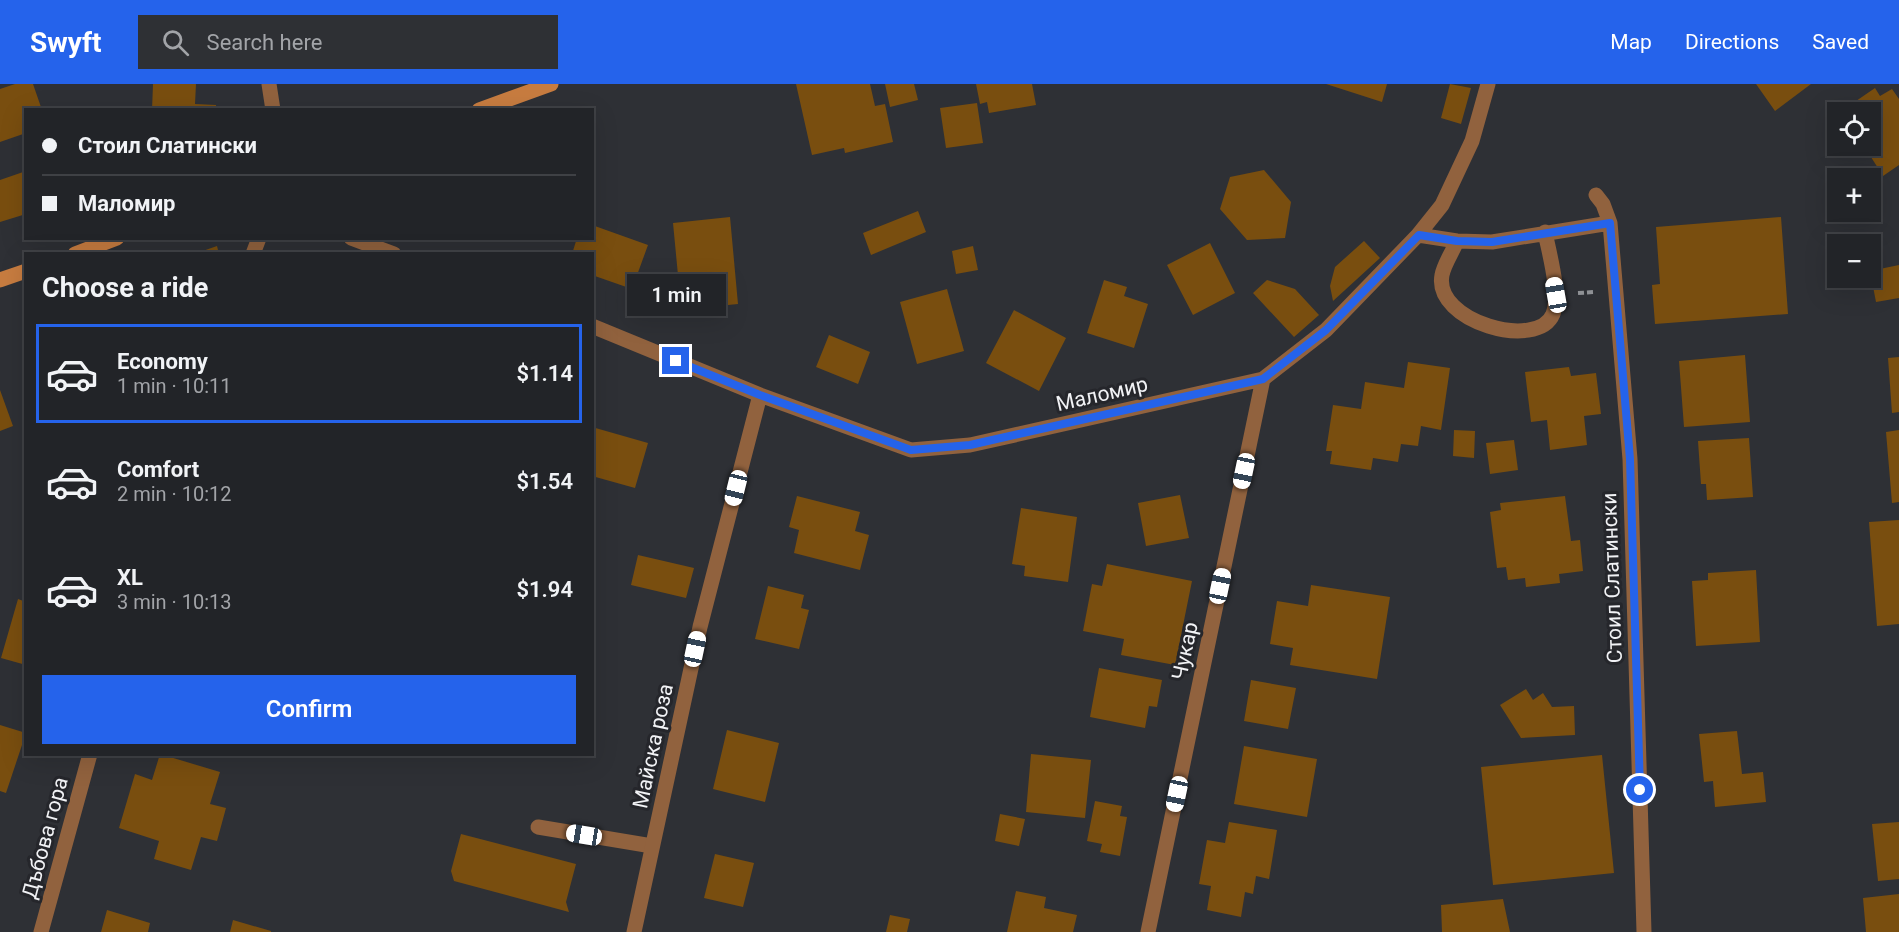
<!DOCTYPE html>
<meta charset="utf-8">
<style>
:root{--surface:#222428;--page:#2e3034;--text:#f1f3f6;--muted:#a2a4a8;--line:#3f4145;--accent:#2563eb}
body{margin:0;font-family:Roboto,sans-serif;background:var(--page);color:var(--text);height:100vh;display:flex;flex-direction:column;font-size:22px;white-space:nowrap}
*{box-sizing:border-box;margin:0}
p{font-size:20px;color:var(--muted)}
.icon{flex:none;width:33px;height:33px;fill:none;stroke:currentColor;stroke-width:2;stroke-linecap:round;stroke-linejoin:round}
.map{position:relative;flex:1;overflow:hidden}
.details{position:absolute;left:24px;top:168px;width:570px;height:504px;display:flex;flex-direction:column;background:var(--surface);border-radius:0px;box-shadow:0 6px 24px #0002,0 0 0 2px var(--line)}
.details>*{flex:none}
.hud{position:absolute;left:24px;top:24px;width:570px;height:132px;border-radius:0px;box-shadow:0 6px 24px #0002,0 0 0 2px var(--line);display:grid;align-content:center;height:132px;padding:0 18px;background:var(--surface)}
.controls{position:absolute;left:1827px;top:18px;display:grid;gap:12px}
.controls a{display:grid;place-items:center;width:54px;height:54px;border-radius:0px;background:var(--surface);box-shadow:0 6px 24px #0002,0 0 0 2px var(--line);font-size:30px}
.end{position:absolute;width:27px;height:27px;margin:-14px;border:8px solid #2563eb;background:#fff;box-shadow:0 0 0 3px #fff}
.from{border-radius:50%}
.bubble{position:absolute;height:42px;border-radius:0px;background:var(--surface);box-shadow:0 6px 24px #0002,0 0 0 2px var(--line);font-size:20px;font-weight:600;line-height:42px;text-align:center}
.car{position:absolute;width:18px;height:36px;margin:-18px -9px;border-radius:8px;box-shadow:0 0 4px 2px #0007;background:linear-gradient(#fff 24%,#345 0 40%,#fff 0 76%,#345 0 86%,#fff 0)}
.hud b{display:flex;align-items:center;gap:21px;height:57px;font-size:22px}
.hud b+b{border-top:2px solid var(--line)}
.hud i{width:15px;height:15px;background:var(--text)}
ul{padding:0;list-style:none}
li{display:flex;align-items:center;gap:18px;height:99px;margin:0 12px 9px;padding:0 6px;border:3px solid transparent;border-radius:0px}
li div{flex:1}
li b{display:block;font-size:22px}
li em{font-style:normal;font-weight:600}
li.selected{border-color:var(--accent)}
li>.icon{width:54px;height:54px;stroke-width:1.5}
h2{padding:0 18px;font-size:27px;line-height:72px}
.cta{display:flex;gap:12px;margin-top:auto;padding:12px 18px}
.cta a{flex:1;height:69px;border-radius:0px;background:var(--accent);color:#fff;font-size:24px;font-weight:600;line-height:69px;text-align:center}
header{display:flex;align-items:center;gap:36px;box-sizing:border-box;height:84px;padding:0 30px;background:var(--accent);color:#fff}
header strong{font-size:28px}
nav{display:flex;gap:33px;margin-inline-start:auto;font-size:21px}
.search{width:420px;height:54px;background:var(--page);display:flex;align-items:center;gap:15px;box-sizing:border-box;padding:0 21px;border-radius:0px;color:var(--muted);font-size:22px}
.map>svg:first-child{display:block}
.building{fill:#794e0f}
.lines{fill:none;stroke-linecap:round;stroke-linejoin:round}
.path{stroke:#8f9195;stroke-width:4;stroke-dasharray:6 3;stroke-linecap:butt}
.lane{stroke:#91623e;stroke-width:15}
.street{stroke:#91623e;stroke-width:15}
.secondary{stroke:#c77c40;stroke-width:15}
.route{stroke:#2563eb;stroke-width:8}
.labels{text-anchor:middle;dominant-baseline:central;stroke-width:6;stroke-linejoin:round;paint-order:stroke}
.street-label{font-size:21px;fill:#f1f2f5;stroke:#25262b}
</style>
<header>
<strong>Swyft</strong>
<div class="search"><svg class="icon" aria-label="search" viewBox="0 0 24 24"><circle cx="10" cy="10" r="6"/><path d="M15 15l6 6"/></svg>Search here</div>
<nav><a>Map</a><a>Directions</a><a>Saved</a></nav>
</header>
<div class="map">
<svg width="1899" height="848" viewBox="0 0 1899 848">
<rect width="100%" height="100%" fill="#2e3035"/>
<path class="building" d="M15,0H33L42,26H26V49L0,58V5Z
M153,0H196L195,20L216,21V26H152Z
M796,0H870L875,22L885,20L893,58L845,69L844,64L812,71Z
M885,0H914L918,16L890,23Z
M976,0H1032L1036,21L989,29L987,18L980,20Z
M1326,0H1387L1382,18Z
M1450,0L1471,4L1461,40L1441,34Z
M1756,0H1811L1775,27Z
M1875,4L1880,12L1892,5L1899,15V81L1883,92L1864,62H1870V28H1840Z
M977,19L983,59L946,64L940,24Z
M1264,86L1291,118L1285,154L1247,156L1220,125L1230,93Z
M26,87V130L0,138V96Z
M918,127L926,148L871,171L863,149Z
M730,133L738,220L718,222L719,229L682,233L673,139Z
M1781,133L1788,230L1655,240L1652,201L1660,200L1656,143Z
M592,141L648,161L632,205L592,191V170H572L577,154H592Z
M1364,157L1380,174L1333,217L1330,202L1335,183Z
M1210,159L1235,209L1193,231L1167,181Z
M217,162L219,170H197V169Z
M973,162L978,186L956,190L952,167Z
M1899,181V214L1876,218L1870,187Z
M1104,196L1127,203L1124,212L1148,220L1134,264L1087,249Z
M1267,196L1295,205L1319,231L1294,253L1253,209Z
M947,205L964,267L917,280L900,218Z
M1014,226L1066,254L1039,307L986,279Z
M829,251L870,268L858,300L816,283Z
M1745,271L1750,338L1684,343L1679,277Z
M1899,273V328L1892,329L1888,274Z
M1408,278L1450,284L1441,346L1421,342L1418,362L1401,360L1398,378L1373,374L1371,386L1330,380L1332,367H1326L1333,321L1361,325L1365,298L1404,304Z
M1569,283L1571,292L1596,289L1601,330L1584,332L1587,361L1550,366L1547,336L1531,338L1525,288Z
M0,306L13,342L0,347Z
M592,343L648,359L635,404L592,392Z
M1454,346L1475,347L1474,374L1453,372Z
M1899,346V418L1892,419L1886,348Z
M1749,354L1753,413L1707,416L1706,400H1701L1698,357Z
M1514,356L1518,386L1490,390L1486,359Z
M1180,411L1189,454L1146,462L1138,419Z
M797,412L860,428L855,447L869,451L860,486L794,469L799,446L789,443Z
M1565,412L1571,457L1580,456L1583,487L1559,490L1560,499L1526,503L1525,494L1508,496L1506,483L1497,484L1490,428L1501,426L1500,419Z
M1021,424L1077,433L1068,498L1024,492L1025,482L1012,480Z
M1899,436V540L1877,542L1869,438Z
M638,471L694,484L686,514L631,501Z
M1107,480L1192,497L1175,581L1121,571L1124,555L1083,547L1092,500L1102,502Z
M1756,486L1760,558L1696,562L1692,497L1708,496V489Z
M1311,501L1390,513L1377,595L1290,581L1293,564L1270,560L1277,517L1308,522Z
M768,502L804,511L801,524L809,526L799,565L755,555Z
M18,515L26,518V581L1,574Z
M1099,584L1162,596L1157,623L1149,622L1145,644L1090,633Z
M1251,596L1296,604L1288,645L1244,637Z
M1526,605L1533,616L1543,609L1552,623L1574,622L1575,651L1521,654L1500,621Z
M0,641L26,649L6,709L0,707Z
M727,646L779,659L765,718L713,705Z
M1737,647L1742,690L1763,688L1766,718L1715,723L1713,697L1704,698L1699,650Z
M1244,662L1317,675L1307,733L1234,720Z
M160,670L220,688L210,720L226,724L217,757L201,753L191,786L154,775L159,757L119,744L135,690L152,696Z
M1031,670L1091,676L1085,734L1026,728Z
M1602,671L1614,789L1493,801L1481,683Z
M1095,717L1122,722L1120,732L1127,733L1120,772L1100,768L1102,760L1087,757Z
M1000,730L1025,735L1019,762L995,757Z
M1229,738L1277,746L1269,795L1256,792L1253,810L1245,808L1241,833L1207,826L1211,802L1199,800L1207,756L1225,759Z
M1899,738V795L1878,797L1872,740Z
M461,750L576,780L566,818L569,828L454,797L451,787Z
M715,770L754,779L743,823L704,814Z
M1016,807L1046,813L1044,824L1077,831L1073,848H1007Z
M1899,810V848H1866L1863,814Z
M1503,815L1510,848H1442L1441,821Z
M107,826L150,839L148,848H101Z
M890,831L910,835L907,848H886Z
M233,836L271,847V848H230Z"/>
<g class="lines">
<path class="path" d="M1578,209L1595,208"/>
<path class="lane" d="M538,743L652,762"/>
<path class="street" d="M269,0L273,26
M1596,111L1603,120L1610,139L1630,375L1644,848
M1418,151L1457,157L1492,158L1610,139
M351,154L394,170
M1457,157C1453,167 1444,180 1442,191C1433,238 1538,267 1553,230C1561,210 1549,169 1545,148
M253,170L259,154
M592,242L760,311L911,366L970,361L1263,295L1326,246L1418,151L1442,121L1472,57L1488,0
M41,848L90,670
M634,848L700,543L760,311
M1148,848L1263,295"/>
<path class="secondary" d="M479,26L551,0
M75,170L117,154
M0,196L26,187"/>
</g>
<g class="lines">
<path class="route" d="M676,277L760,311L911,366L970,361L1263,295L1326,246L1419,151L1457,157L1492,158L1610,139L1630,375L1640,706"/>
</g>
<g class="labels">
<g class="street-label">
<text transform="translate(1102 310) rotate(-13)">Маломир</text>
<text transform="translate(1612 494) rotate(-92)">Стоил Слатински</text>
<text transform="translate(1185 567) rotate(-78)">Чукар</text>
<text transform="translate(653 662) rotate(-78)">Майска роза</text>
<text transform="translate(45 754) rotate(-75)">Дъбова гора</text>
</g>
</g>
</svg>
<div class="controls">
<a><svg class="icon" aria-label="locate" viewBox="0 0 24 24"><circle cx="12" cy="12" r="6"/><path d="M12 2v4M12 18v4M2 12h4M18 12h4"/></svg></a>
<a>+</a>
<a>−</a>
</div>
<i class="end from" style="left:1640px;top:706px"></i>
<i class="end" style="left:676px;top:277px"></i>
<div class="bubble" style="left:627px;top:190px;width:99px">1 min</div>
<i class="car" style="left:1556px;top:211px;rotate:350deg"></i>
<i class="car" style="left:1244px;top:387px;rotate:192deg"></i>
<i class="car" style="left:736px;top:404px;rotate:194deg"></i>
<i class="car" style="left:1220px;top:502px;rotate:12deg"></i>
<i class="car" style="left:695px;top:565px;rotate:12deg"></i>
<i class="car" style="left:1177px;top:710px;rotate:192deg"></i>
<i class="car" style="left:584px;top:751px;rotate:279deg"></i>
<div class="hud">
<b><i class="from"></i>Стоил Слатински</b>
<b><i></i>Маломир</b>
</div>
<section class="details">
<h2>Choose a ride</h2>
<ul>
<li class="selected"><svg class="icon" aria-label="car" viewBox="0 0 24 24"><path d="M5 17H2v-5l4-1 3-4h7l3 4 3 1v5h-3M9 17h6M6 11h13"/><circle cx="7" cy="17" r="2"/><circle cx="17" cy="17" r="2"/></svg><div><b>Economy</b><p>1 min · 10:11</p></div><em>$1.14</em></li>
<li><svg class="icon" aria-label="car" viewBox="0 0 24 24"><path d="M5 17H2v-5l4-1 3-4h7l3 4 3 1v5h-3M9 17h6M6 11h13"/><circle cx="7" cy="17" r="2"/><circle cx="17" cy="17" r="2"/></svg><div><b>Comfort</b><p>2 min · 10:12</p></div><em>$1.54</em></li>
<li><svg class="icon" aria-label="car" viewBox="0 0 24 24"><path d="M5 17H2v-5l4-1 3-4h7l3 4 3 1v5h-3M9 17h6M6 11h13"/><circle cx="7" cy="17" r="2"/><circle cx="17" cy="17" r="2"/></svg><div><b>XL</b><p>3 min · 10:13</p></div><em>$1.94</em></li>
</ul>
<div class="cta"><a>Confirm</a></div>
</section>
</div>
